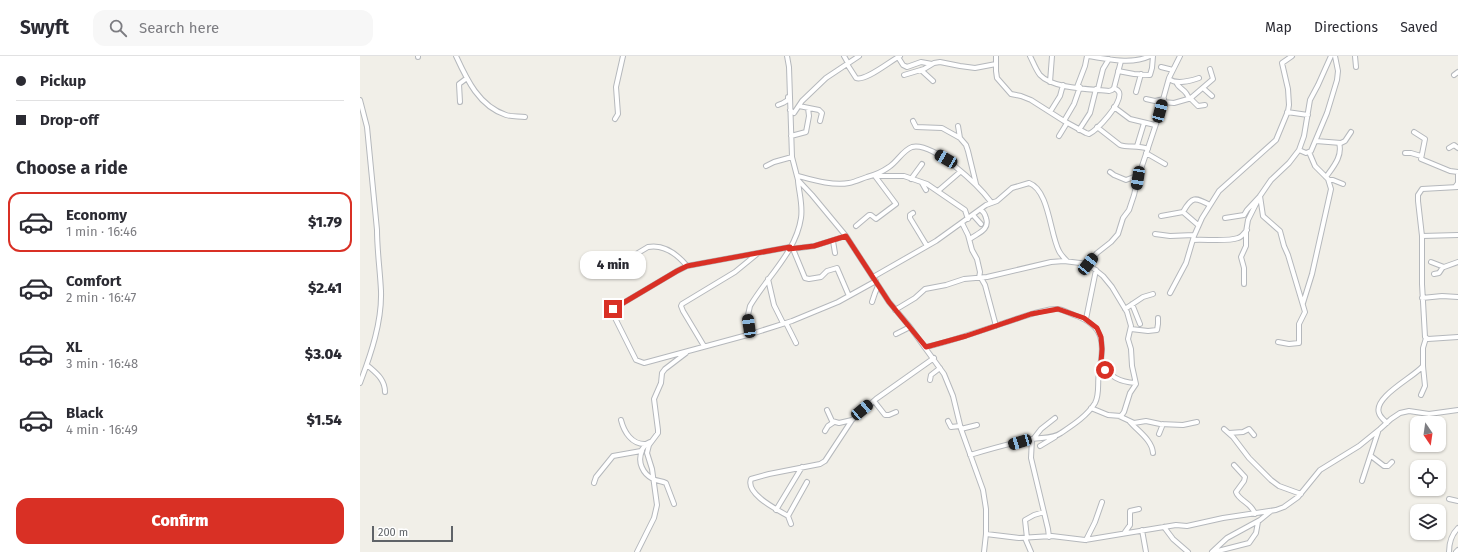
<!DOCTYPE html>
<meta charset="utf-8">
<style>
:root{--surface:#fff;--page:#f7f7f7;--text:#2b2b33;--muted:#7c7c81;--line:#e1e1e2;--accent:#d93025}
body{margin:0;font-family:"Fira Sans",sans-serif;background:var(--page);color:var(--text);height:100vh;display:flex;flex-direction:column;font-size:15px;white-space:nowrap}
*{box-sizing:border-box;margin:0}
p{font-size:13px;color:var(--muted)}
.icon{flex:none;width:22px;height:22px;fill:none;stroke:currentColor;stroke-width:2;stroke-linecap:round;stroke-linejoin:round}
.map{position:relative;flex:1;overflow:hidden}
.details{display:flex;flex-direction:column;background:var(--surface);width:360px}
.details>*{flex:none}
.top-card{display:grid;align-content:center;height:88px;padding:0 16px;background:var(--surface)}
.needle{width:26px;rotate:167deg}
.fabs{position:absolute;left:1050px;top:360px;display:grid;gap:8px}
.fabs a{display:grid;place-items:center;width:36px;height:36px;border-radius:8px;background:var(--surface);box-shadow:0 1px 3px #0004;font-size:20px}
.scale{position:absolute;left:12px;bottom:10px;width:81px;box-sizing:border-box;padding-left:4px;border:2px solid #5f6368;border-top:0;font-size:11px;line-height:14px;white-space:nowrap;color:#5f6368;-webkit-text-stroke:3px #fff;paint-order:stroke}
.end{position:absolute;width:18px;height:18px;margin:-9px;border:5px solid #d93025;background:#fff;box-shadow:0 0 0 2px #fff}
.from{border-radius:50%}
.bubble{position:absolute;height:28px;border-radius:12px;background:var(--surface);box-shadow:0 1px 3px #0004;font-size:13px;font-weight:800;line-height:28px;text-align:center}
.car{position:absolute;width:12px;height:24px;margin:-12px -6px;border-radius:5px;box-shadow:0 0 3px 1px #0007;background:linear-gradient(#222 24%,#8ab4d8 0 40%,#222 0 76%,#8ab4d8 0 86%,#222 0)}
.top-card b{display:flex;align-items:center;gap:14px;height:38px;font-size:15px}
.top-card b+b{border-top:1px solid var(--line)}
.top-card i{width:10px;height:10px;background:var(--text)}
ul{padding:0;list-style:none}
li{display:flex;align-items:center;gap:12px;height:60px;margin:0 8px 6px;padding:0 8px;border:2px solid transparent;border-radius:12px}
li div{flex:1}
li b{display:block;font-size:15px}
li em{font-style:normal;font-weight:800}
li.selected{border-color:var(--accent)}
li>.icon{width:36px;height:36px;stroke-width:1.5}
h2{padding:0 16px;font-size:18px;line-height:48px}
.cta{display:flex;gap:8px;margin-top:auto;padding:8px 16px}
.cta a{flex:1;height:46px;border-radius:12px;background:var(--accent);color:#fff;font-size:16px;font-weight:800;line-height:46px;text-align:center}
header{display:flex;align-items:center;gap:24px;box-sizing:border-box;height:56px;padding:0 20px;background:var(--surface);border-bottom:1px solid var(--line)}
header strong{font-size:19px}
nav{display:flex;gap:22px;margin-inline-start:auto;font-size:14px}
.search{width:280px;height:36px;background:var(--page);display:flex;align-items:center;gap:10px;box-sizing:border-box;padding:0 14px;border-radius:12px;color:var(--muted);font-size:15px}
main{display:flex;flex:1;min-height:0}
.map>svg:first-child{display:block}
.lines{fill:none;stroke-linecap:round;stroke-linejoin:round}
.minor-casing{stroke:#b5b8bc;stroke-width:6}
.minor{stroke:#fff;stroke-width:4}
.route{stroke:#d93025;stroke-width:5}
</style>
<header>
<strong>Swyft</strong>
<div class="search"><svg class="icon" aria-label="search" viewBox="0 0 24 24"><circle cx="10" cy="10" r="6"/><path d="M15 15l6 6"/></svg>Search here</div>
<nav><a>Map</a><a>Directions</a><a>Saved</a></nav>
</header>
<main>
<section class="details">
<div class="top-card">
<b><i class="from"></i>Pickup</b>
<b><i></i>Drop-off</b>
</div>
<h2>Choose a ride</h2>
<ul>
<li class="selected"><svg class="icon" aria-label="car" viewBox="0 0 24 24"><path d="M5 17H2v-5l4-1 3-4h7l3 4 3 1v5h-3M9 17h6M6 11h13"/><circle cx="7" cy="17" r="2"/><circle cx="17" cy="17" r="2"/></svg><div><b>Economy</b><p>1 min · 16:46</p></div><em>$1.79</em></li>
<li><svg class="icon" aria-label="car" viewBox="0 0 24 24"><path d="M5 17H2v-5l4-1 3-4h7l3 4 3 1v5h-3M9 17h6M6 11h13"/><circle cx="7" cy="17" r="2"/><circle cx="17" cy="17" r="2"/></svg><div><b>Comfort</b><p>2 min · 16:47</p></div><em>$2.41</em></li>
<li><svg class="icon" aria-label="car" viewBox="0 0 24 24"><path d="M5 17H2v-5l4-1 3-4h7l3 4 3 1v5h-3M9 17h6M6 11h13"/><circle cx="7" cy="17" r="2"/><circle cx="17" cy="17" r="2"/></svg><div><b>XL</b><p>3 min · 16:48</p></div><em>$3.04</em></li>
<li><svg class="icon" aria-label="car" viewBox="0 0 24 24"><path d="M5 17H2v-5l4-1 3-4h7l3 4 3 1v5h-3M9 17h6M6 11h13"/><circle cx="7" cy="17" r="2"/><circle cx="17" cy="17" r="2"/></svg><div><b>Black</b><p>4 min · 16:49</p></div><em>$1.54</em></li>
</ul>
<div class="cta"><a>Confirm</a></div>
</section>
<div class="map">
<svg width="1098" height="496" viewBox="0 0 1098 496">
<rect width="100%" height="100%" fill="#f1efe8"/>
<g class="lines">
<g class="minor-casing">
<path id="minor" d="M96,0C107,24 119,50 146,59C152,61 159,60 165,61
M427,0L429,11L432,101L438,124L452,139L486,180L529,246L550,271L584,318L593,340L601,373L623,434L626,453V478L624,496
M484,0L488,7
M636,0V15L637,22L651,38L661,40L671,44L704,65L726,77L729,78C737,74 763,47 759,36C758,34 756,33 754,32
M670,0C673,6 676,14 680,19C693,33 731,33 749,35L752,34L754,32L761,5
M728,0C748,3 771,9 790,0
M995,0L996,11
M58,1V0
M538,1L543,9L547,11L561,6L572,8
M487,8L496,22C505,26 530,5 540,0
M801,11L813,14
M561,14L573,25
M758,15L774,18L790,19L792,12L793,0
M544,19L564,13L574,7L580,6L600,10L615,12L636,8
M1094,19L1098,16
M809,23C817,29 830,25 839,22
M690,26L692,0
M816,26C819,34 826,32 829,43
M717,31L725,10L727,0
M843,32L852,40
M738,33L743,13L749,3
M776,36L781,18
M830,42L838,50L845,49
M786,43L795,45L804,43
M0,44L7,71L17,174C17,194 20,214 21,235C22,266 11,298 0,327
M100,46L99,28L107,22
M803,46L814,47L828,43L832,41L853,23L850,13
M418,49L423,47L428,44V41
M439,50L459,54L462,57L460,65
M754,51L770,63L795,69
M430,54L434,57L442,45L466,22L499,0
M690,56L700,40L703,29
M927,56L948,59
M255,63L258,58L256,31L263,0
M553,65L556,71L582,72L600,82L606,89L608,95L616,128
M704,65L714,48L720,31
M598,70L600,82
M737,71L760,89C768,92 778,89 788,93
M719,74L730,57L736,33
M1054,76L1065,83L1061,103L1090,115L1098,116
M431,80L446,76L449,60L448,52
M699,80L707,67
M956,85L981,87L985,85L991,76
M777,90L784,67
M1089,92L1094,89L1098,92
M939,94L946,97L951,95L967,57L977,24L978,15L975,0
M786,97L805,108
M1045,97H1051L1061,100
M406,110L414,106L432,101
M750,116L754,119L766,124L779,119
M438,120C453,124 473,130 489,127C495,126 501,123 507,121C515,119 522,116 529,111C537,106 543,94 552,91C574,86 619,130 631,146
M515,120H544L567,128L605,154L608,163
M966,121C973,111 983,100 979,87
M551,123L562,108
M969,124H973L983,128
M562,127L566,134
M1095,131L1098,127V117
M1098,131L1062,133L1058,139V145L1062,180V228L1065,281L1068,283L1098,281
M578,135L600,116
M900,140L903,160L920,175L924,190L928,199L945,256L939,268V287L929,288L918,286
M823,156C832,140 835,141 850,149
M553,157L550,159V162L567,190
M613,159L621,168
M801,160L823,156L838,169
M865,162L884,159L887,154L900,140L911,124L929,107L939,94L944,80L950,44L958,29L971,0
M602,167L608,179L612,194L617,203L620,216L619,222
M496,170L509,159H511L516,163L536,148L515,120
M795,178L810,180L834,179
M1062,180L1098,179
M610,183C618,177 630,174 626,162C625,158 624,156 621,154
M833,184C845,183 867,186 878,182C882,181 884,177 887,174
M473,185L475,197
M430,191L327,210L317,215L253,253V258L276,304L284,307L391,278L432,265L478,246L516,225
M431,193L454,190L486,180
M433,193L445,222L449,223L461,221L467,215L477,212L489,240
M1071,206L1084,211L1098,206
M728,208L737,197L751,186L758,178L763,162L769,154L774,139L778,122L797,65L809,22L820,0
M258,209L288,191C304,188 317,198 327,210
M1074,218L1079,217L1083,211
M513,221L576,185L626,149L637,145L652,132L669,127C689,134 690,178 699,195C701,199 704,202 707,205
M621,222L625,229L636,270
M408,223L414,249L423,267
M884,228V212L881,201L886,190V176L888,164L899,142
M810,237L826,207L834,180L842,162L859,135L916,84L928,55L929,49L928,33L922,7L932,0
M1062,242L1082,240L1098,241
M512,246L515,237L518,230
M943,247L952,218L971,133L968,123L955,110L949,96
M772,248L780,268
M765,253L783,241L793,238
M535,254L555,242L565,233L586,229L604,223L627,221L691,206L704,205L728,208L743,220L752,231L767,256L771,270L768,283L771,293L772,310L776,328L770,337L764,356L761,360L748,359L731,352
M726,263L736,214
M426,267L436,287
M771,273L788,275L797,274L798,268V262
M391,278L388,259L390,250C407,221 436,196 441,162C443,149 439,137 438,125
M536,278L550,271
M344,290L323,255L321,250L322,248L375,216L397,198
M566,291C592,285 618,276 644,267C657,263 684,252 697,253C702,253 709,257 714,259C746,270 744,288 739,317C737,327 740,338 735,347C727,360 713,369 701,377C693,383 681,381 672,383C651,387 630,393 610,399
M742,308C750,321 760,326 775,327
M7,309C16,317 25,323 25,336
M570,324L571,319L580,312
M1061,339L1065,330L1063,310
M514,345L525,359H529L536,356
M467,354L472,365L479,367L492,364
M759,360L774,367L786,365L800,368L823,369L837,366
M261,364C264,376 272,389 286,388
M588,365L591,371L600,370
M770,366C778,375 792,384 793,397
M1027,367C1024,364 1020,361 1019,357C1013,341 1054,321 1063,310V292L1066,282
M601,373L617,369
M864,373L873,381L889,402L911,424L919,430L941,438
M465,375L468,370L474,366
M869,377L883,376L889,373L894,379
M799,378L803,368
M674,382L681,373L695,362
M672,383L671,402L688,473L689,481
M680,390L695,381
M282,395C277,406 283,418 293,423C297,425 302,425 306,427L314,448
M1011,400L1024,410H1028L1032,406
M874,409L885,421L884,425L876,436C879,445 892,447 895,458
M1002,425L1018,376
M234,427L236,421L253,400L281,395L286,388L290,386
M1089,443L1098,445
M416,454L442,411
M428,460L447,426
M431,468L428,460C418,454 385,438 391,423L409,418L460,408L465,405L492,364L516,343L574,302
M804,471L813,483L828,496
M782,474L786,496
M765,476L770,469V455L779,453
M626,478L659,482L692,480L725,484L816,469L827,470L863,462L916,454L924,451L938,441L960,414L999,390L1020,373L1031,363L1040,357L1049,355L1069,358L1098,354
M665,482L671,496
M667,482L665,464L674,459L684,456
M726,484L735,466L742,446
M277,496L294,462L297,449L292,413L287,397L289,389L298,377V374L294,343L301,327L302,317L305,313L326,297
M852,496L867,482L900,464L911,455
M854,496L889,487L896,477L898,466
M1089,496C1089,487 1091,479 1098,472
M1096,496L1098,494"/>
</g>
<use href="#minor" class="minor"/>
</g>
<g class="lines">
<path class="route" d="M253,253L317,215L327,210L430,191L429,193L454,190L486,180L529,246L566,291L606,280L671,258L698,253L724,262L737,272L741,281L742,293L741,307L745,314"/>
</g>
</svg>
<div class="fabs">
<a><svg class="needle" viewBox="-14 -14 28 28"><path d="M0-13l5 13h-10z" fill="#e53935"/><path d="M0 13l5-13h-10z" fill="#7c7c81"/></svg></a>
<a><svg class="icon" aria-label="locate" viewBox="0 0 24 24"><circle cx="12" cy="12" r="6"/><path d="M12 2v4M12 18v4M2 12h4M18 12h4"/></svg></a>
<a><svg class="icon" aria-label="layers" viewBox="0 0 24 24"><path d="M12 4l9 5-9 5-9-5zM3 14l9 5 9-5"/></svg></a>
</div>
<div class="scale">200 m</div>
<i class="end from" style="left:745px;top:314px"></i>
<i class="end" style="left:253px;top:253px"></i>
<div class="bubble" style="left:220px;top:195px;width:66px">4 min</div>
<i class="car" style="left:800px;top:55px;rotate:15deg"></i>
<i class="car" style="left:586px;top:103px;rotate:300deg"></i>
<i class="car" style="left:778px;top:122px;rotate:189deg"></i>
<i class="car" style="left:728px;top:208px;rotate:38deg"></i>
<i class="car" style="left:389px;top:270px;rotate:352deg"></i>
<i class="car" style="left:502px;top:354px;rotate:50deg"></i>
<i class="car" style="left:660px;top:386px;rotate:254deg"></i>
</div>
</main>
